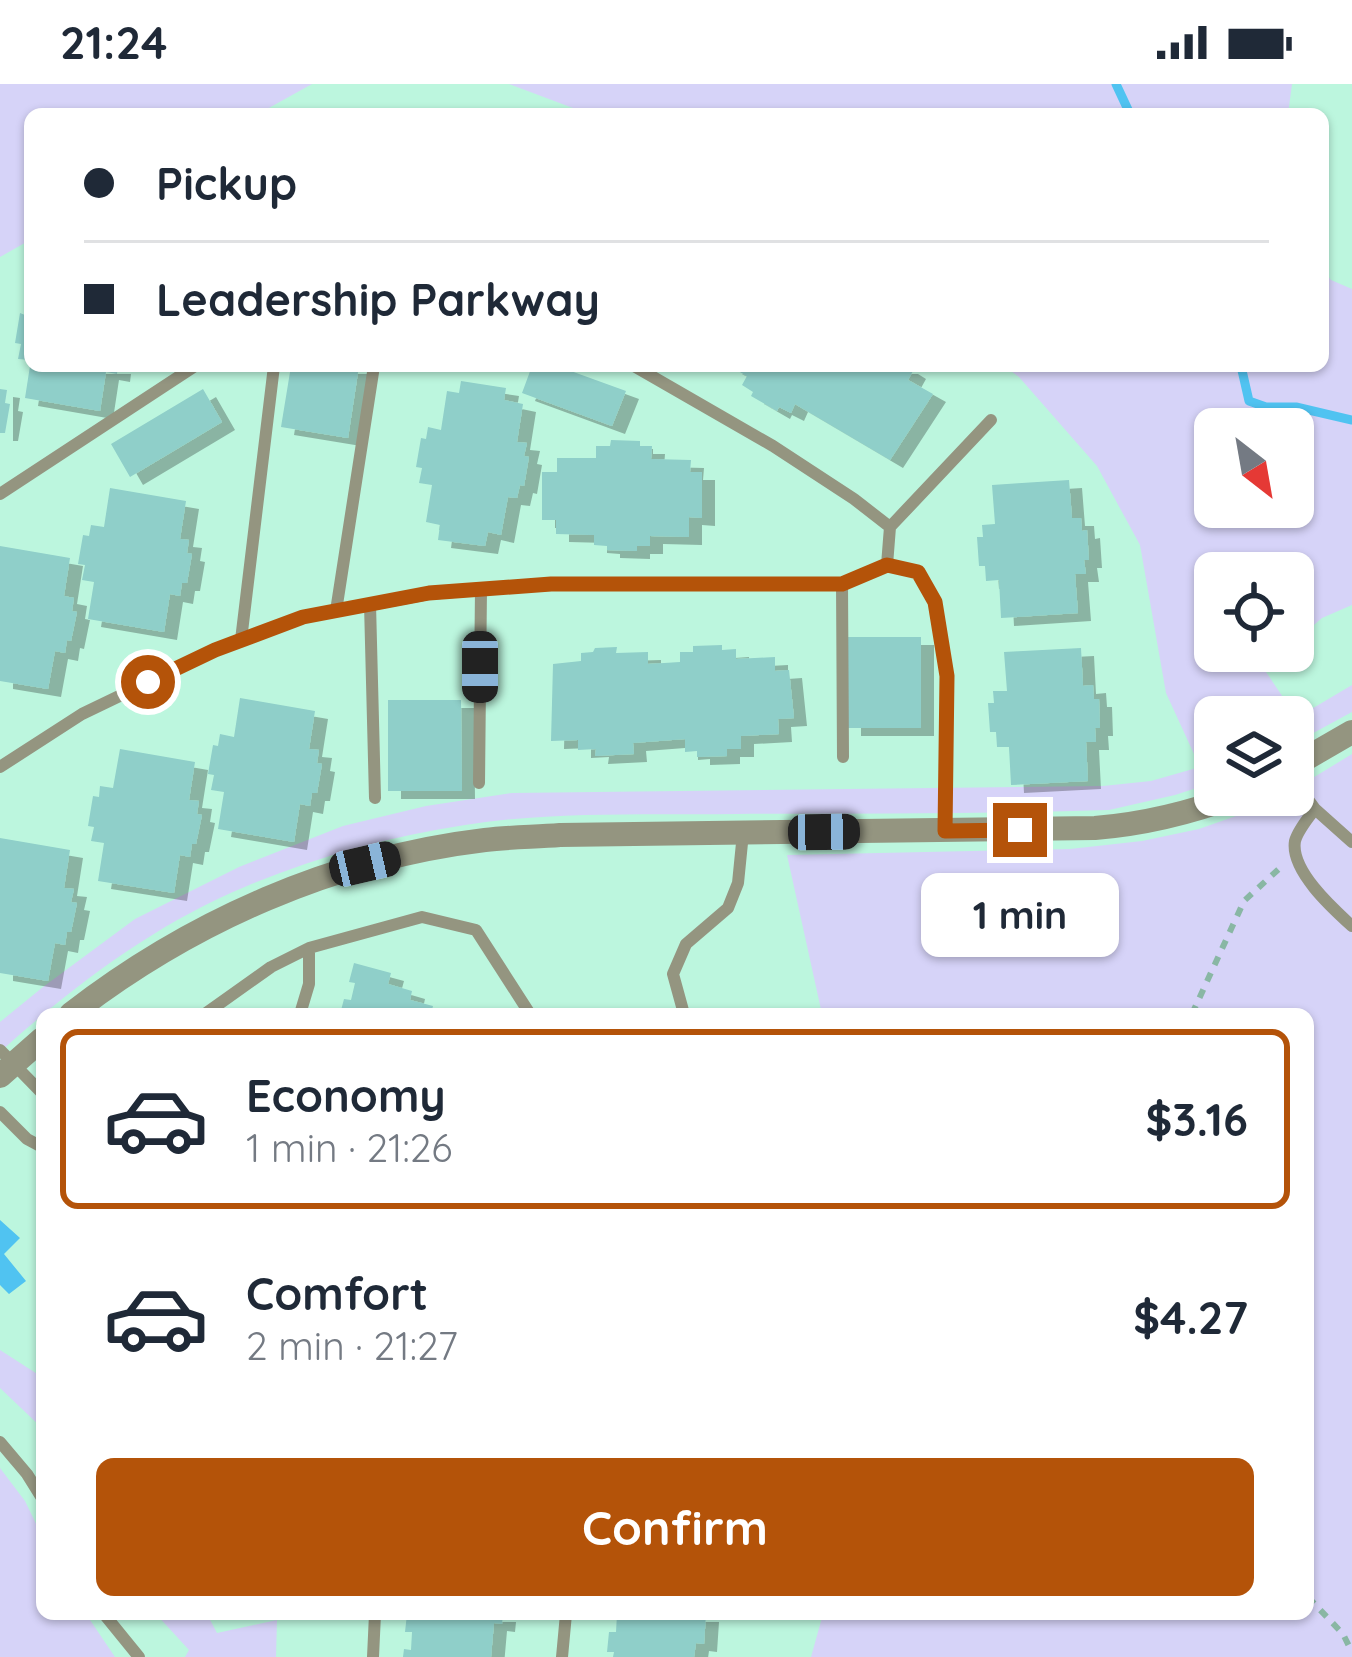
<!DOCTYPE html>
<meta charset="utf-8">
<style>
:root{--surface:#fff;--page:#f2f2f3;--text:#1f2937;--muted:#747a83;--line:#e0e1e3;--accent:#b45309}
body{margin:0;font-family:Quicksand,sans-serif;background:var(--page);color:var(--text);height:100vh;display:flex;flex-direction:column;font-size:45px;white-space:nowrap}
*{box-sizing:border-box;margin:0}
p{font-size:39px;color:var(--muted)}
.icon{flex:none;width:66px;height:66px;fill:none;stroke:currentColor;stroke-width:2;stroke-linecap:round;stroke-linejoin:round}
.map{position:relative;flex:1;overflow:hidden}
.panel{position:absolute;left:36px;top:924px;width:1278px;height:612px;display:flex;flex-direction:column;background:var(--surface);border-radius:18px;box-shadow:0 3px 9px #0004}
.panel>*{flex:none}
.banner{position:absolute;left:24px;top:24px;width:1305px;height:264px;border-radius:18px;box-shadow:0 3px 9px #0004;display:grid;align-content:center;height:264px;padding:0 60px;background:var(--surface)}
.needle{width:78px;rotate:149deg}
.tools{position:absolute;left:1194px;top:324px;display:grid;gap:24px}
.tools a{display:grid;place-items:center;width:120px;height:120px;border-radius:18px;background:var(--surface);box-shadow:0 3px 9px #0004;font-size:60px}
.end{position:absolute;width:54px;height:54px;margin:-27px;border:15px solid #b45309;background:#fff;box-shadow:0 0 0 6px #fff}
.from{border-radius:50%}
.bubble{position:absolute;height:84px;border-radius:18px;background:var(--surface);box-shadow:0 3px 9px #0004;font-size:39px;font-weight:700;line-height:84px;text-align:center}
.car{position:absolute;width:36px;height:72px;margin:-36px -18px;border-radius:15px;box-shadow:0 0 9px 3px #0007;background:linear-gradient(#222 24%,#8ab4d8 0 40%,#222 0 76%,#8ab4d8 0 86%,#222 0)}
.banner b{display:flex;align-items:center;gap:42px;height:114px;font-size:45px}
.banner b+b{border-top:3px solid var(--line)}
.banner i{width:30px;height:30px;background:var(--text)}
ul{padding:21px 0 0;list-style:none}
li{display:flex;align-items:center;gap:36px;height:180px;margin:0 24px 18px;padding:0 36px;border:6px solid transparent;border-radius:18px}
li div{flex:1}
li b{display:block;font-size:45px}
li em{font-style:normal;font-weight:700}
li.on{border-color:var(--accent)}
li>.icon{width:108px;height:108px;stroke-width:1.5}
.primary-button{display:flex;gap:24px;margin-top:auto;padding:24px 60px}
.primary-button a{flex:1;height:138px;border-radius:18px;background:var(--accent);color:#fff;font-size:48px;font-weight:700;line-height:138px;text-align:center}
.status{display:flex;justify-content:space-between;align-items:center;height:84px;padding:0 60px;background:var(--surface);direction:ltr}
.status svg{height:33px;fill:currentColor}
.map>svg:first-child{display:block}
.green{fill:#d6d3f8;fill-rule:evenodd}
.water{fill:#50c3f1}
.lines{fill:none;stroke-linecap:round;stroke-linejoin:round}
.stream{stroke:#50c3f1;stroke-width:9}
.building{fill:#8fcfc9;filter:url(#shadow)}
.path{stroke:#89b7a4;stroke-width:6;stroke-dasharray:9 9;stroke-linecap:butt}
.service{stroke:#949580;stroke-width:12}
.minor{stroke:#949580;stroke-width:24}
.route{stroke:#b45309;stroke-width:15}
</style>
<div class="status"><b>21:24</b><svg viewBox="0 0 49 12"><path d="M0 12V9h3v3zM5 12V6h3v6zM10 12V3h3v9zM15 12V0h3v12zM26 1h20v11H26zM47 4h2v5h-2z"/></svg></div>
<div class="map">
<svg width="1352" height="1573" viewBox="0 0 1352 1573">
<defs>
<filter id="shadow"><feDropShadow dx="13" dy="8" stdDeviation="0" flood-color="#0004"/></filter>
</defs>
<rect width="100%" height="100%" fill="#bcf6de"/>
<path class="green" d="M0,0H312L258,30H30V156L0,173Z
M509,0H1292L1288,30H589Z
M1323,186L1331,196L1352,205V521L1322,534L1293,559V489H1215V567H1284L1270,579L1266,588L1289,622L1288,633H1215V698L1175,711L1109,726C985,730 861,729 737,730C647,731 554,727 465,741C391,752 316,773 247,802C155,840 73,902 0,968V938L43,903L135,835L239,783L343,742L426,722L512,709L1103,702L1151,697L1200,683L1166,609L1140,461L1097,382L1019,293L1004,282H1323ZM1215,345H1293V423H1215Z
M1352,601V628L1293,660V636Z
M1352,670V1573H811L823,1530H1308V930H822L787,771L1070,765L1142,757L1199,745L1253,726L1282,711H1293V706Z
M0,1266L42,1293V1344L0,1304Z
M0,1384L25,1417L42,1452V1530H86L115,1573H0Z
M156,1530H207L217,1549L277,1536L276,1573H185L189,1566Z"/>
<path class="water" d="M0,1136L20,1154L4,1170L26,1197L9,1210L0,1201Z"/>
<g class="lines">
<path class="stream" d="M1116,0L1130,30
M1241,282L1249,317L1266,323H1296L1352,336"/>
</g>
<path class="building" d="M27,217H30V276L18,275L21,260L15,259L20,229L25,231Z
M30,282H118L117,290L106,288L100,327L25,314Z
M291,282H359L348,354L281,343Z
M532,282H557L626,307L612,342L522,309Z
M729,282H905L913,287L908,296L933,310L890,376L795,320L791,329L779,323L777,327L751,312L753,308L742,301L747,292Z
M461,297L506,304L504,316L523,320L517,358L527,359L524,372L529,373L524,402L520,401L517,414L508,413L501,451L488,448L485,462L438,456L440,441L426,438L432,401L419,399L422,384L416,383L421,354L426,355L428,343L441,346L447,307L459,309Z
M0,305L7,306L5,319L10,320L5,349H0Z
M203,305L222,338L130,393L111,360Z
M611,356L640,357V362H652L651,375L691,376L690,388H702V434L689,433V453L650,452V462H637V467L607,466V462L594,461V451L556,450V436H542V388H557V374H596V362H610Z
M1069,396L1072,434H1081L1082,447L1087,446L1089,476H1084L1086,490H1075L1078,529L1001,534L999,496L986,497L985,482H979L977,453H983L982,441L995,440L992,401Z
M110,404L186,417L180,455L189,456L187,469L192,470L187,499H182L180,512L170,510L164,548L88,535L94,498L82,496L85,481L78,480L83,451L89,452L91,441L104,443Z
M0,462L70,474L64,512L74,514L72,527L77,528L71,557L67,556L65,569L55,567L48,605L0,597Z
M848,553H921V644H848Z
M722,561V566L736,565V575L775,573V587L789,586L794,634L778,635L779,650L741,652V665H727V672L697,673V667L685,668V655L633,659L634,670L595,672L596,665L578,666V656L551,657L553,580L581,577V569L593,568L595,564L617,563L616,569L648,568V580L680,578V568H693V562Z
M1081,564L1083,602L1093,601L1094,615H1099L1100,644H1095L1096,658H1086L1088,697L1011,701L1009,663H997L996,648H990L988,619H994L993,607H1007L1004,568Z
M240,614L315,627L309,665L319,666L317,679L322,680L317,709H312L310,722L300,720L294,758L218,745L224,708L211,706L214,691L208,690L213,661L218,662L220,650L234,653Z
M388,616H461L462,707H388Z
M120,665L195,678L189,716L199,717L197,730L202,731L196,760H192L190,773L180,771L174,809L98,797L104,759L91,757L94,743L88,742L93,712L99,713L100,702L113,704Z
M0,754L70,766L64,804L74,805L71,818L77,819L71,848H67L65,861L55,859L48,897L0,889Z
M354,879L391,889L388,900L412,907L410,916L433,922L431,930H340L344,915L351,916L355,899L349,898Z
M407,1530H503L502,1540L494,1539L491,1573H403L404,1565L411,1566L412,1548H405Z
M617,1530H706L704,1560L696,1559L694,1573H613L614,1568H607L609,1548H616Z"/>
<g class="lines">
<path class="path" d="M1192,930L1244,817L1282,782
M1308,1513L1343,1550L1352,1568"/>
<path class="service" d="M634,282L773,362L854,415L890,443L887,481
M0,410L195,282
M890,443L991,336
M842,499L843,673
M370,520L375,714
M336,527L374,282
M241,556L274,282
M0,683L82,630L215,566L303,533L429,510L552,500L842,499L887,481L918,488L935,518L947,592L945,747
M1293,695L1315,725L1352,758
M479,699L481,505
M1315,725C1308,734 1298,746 1295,757C1290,786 1332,824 1352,842
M309,864L422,833L476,846L530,930
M205,930L271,883L309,864V900L300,930
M684,930L673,890L686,860L728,824L738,799L743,749
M0,966L42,1009
M0,1028L27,1055L42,1063
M0,1358L27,1390L42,1414
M104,1530L139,1573
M373,1573L375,1530
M562,1573L566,1530"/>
<path class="minor" d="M1293,682L1352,648
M71,930C191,837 334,774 485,756C510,753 535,753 560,751L1095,744C1145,740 1190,729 1238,711
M0,992L42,955"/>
</g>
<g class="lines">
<path class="route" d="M148,598L215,566L303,533L429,509L551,500H842L887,481L918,488L935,518L947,592L945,747L1020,746"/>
</g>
</svg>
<div class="tools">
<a><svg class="needle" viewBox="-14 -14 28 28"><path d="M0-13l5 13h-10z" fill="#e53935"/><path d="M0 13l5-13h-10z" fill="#747a83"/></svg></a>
<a><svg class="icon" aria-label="locate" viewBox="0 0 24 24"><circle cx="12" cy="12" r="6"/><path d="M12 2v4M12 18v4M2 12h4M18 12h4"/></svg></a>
<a><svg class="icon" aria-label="layers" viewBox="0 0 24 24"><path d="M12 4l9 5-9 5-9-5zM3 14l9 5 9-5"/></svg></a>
</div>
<i class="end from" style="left:148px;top:598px"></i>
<i class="end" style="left:1020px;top:746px"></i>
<div class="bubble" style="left:921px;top:789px;width:198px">1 min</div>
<i class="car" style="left:480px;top:583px;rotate:180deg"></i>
<i class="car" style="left:824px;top:748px;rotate:89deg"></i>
<i class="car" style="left:365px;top:780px;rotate:77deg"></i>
<div class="banner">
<b><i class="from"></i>Pickup</b>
<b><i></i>Leadership Parkway</b>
</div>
<section class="panel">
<ul>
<li class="on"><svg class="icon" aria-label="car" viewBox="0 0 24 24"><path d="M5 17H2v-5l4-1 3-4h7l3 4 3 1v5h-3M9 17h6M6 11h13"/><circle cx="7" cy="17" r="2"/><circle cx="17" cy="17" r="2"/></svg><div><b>Economy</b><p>1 min · 21:26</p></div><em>$3.16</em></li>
<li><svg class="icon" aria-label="car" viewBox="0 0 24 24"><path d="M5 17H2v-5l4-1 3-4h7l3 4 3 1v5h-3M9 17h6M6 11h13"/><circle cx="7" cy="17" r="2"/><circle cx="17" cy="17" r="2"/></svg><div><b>Comfort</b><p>2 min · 21:27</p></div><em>$4.27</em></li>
</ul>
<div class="primary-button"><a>Confirm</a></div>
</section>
</div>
